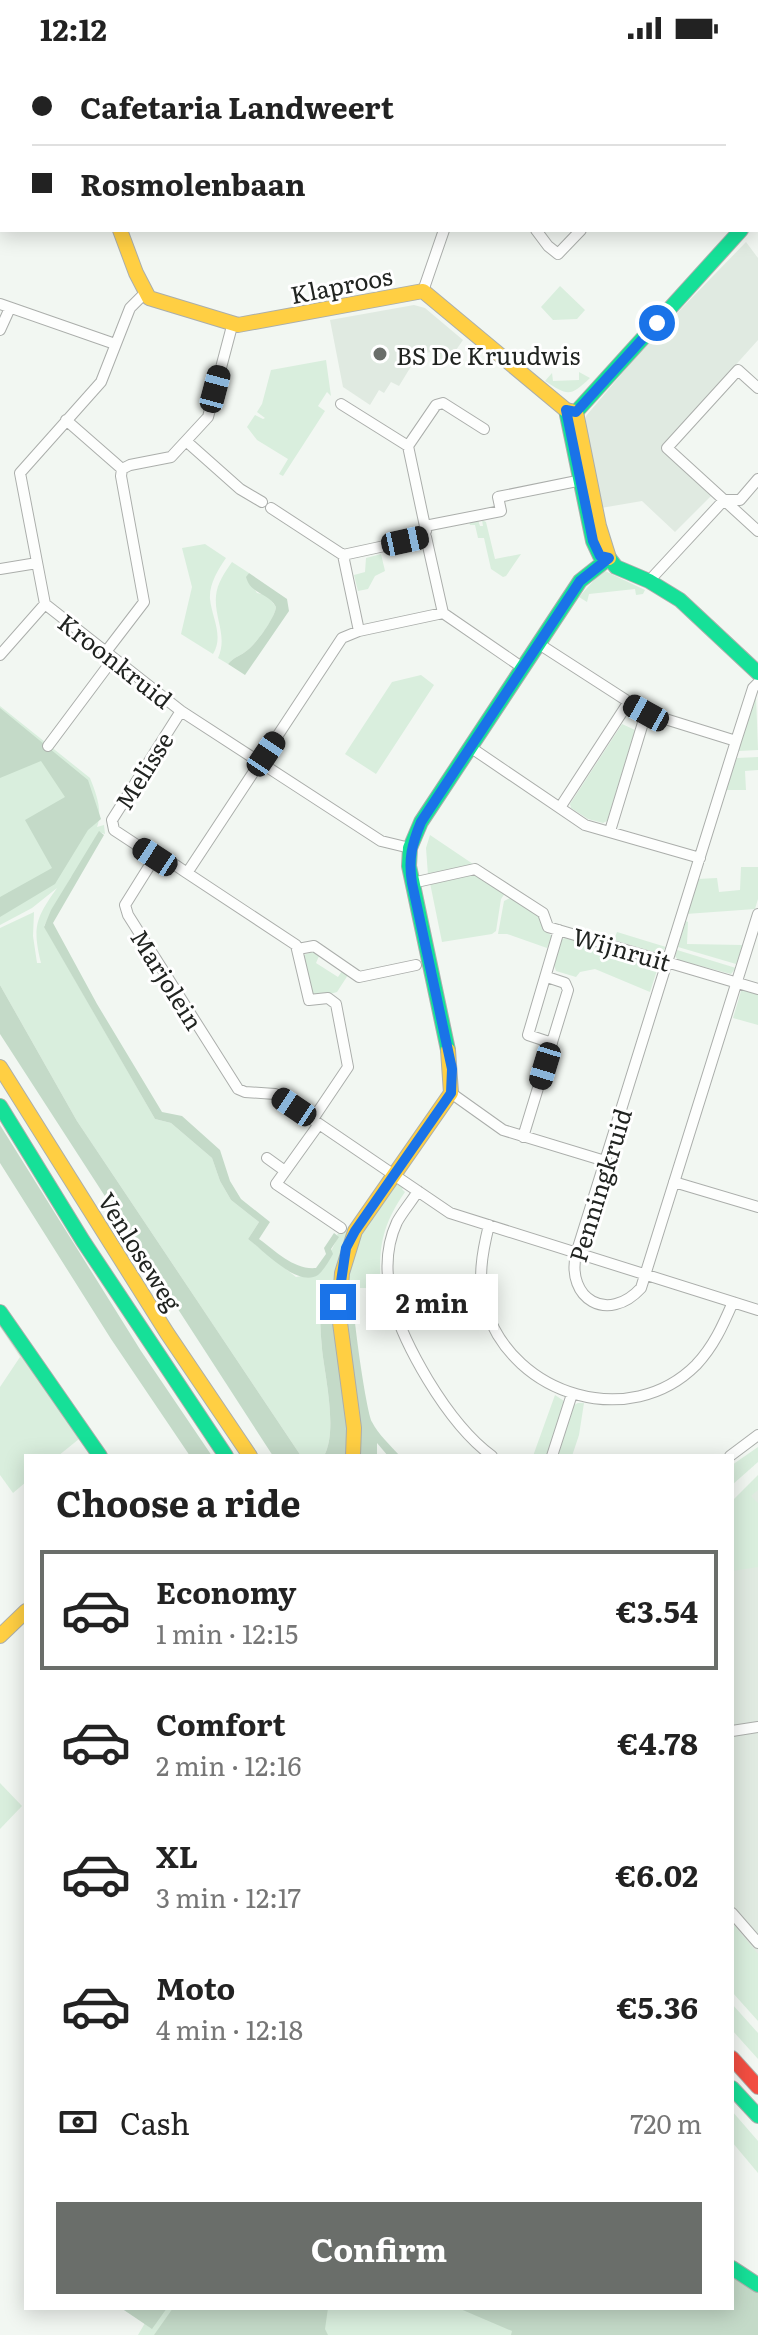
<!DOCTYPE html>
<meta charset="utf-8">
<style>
:root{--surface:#fff;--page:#f2f2f2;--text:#222;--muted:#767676;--line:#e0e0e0;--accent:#6a6e6a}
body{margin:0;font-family:Literata,serif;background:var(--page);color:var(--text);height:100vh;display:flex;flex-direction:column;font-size:30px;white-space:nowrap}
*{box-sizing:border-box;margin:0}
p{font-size:26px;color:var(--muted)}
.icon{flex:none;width:44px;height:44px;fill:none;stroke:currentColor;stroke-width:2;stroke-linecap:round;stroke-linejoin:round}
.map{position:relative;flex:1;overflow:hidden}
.drawer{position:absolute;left:24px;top:1398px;width:710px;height:856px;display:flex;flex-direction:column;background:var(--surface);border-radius:0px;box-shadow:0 4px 20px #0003}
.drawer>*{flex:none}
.banner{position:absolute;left:0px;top:0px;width:758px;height:176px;box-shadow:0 4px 20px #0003;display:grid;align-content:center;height:176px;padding:0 32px;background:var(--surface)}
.end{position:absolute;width:36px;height:36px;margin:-18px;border:10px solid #1a73e8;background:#fff;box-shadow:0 0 0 4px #fff}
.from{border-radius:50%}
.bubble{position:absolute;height:56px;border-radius:0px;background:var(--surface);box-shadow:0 4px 20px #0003;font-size:26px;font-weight:700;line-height:56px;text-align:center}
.car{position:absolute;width:24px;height:48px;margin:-24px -12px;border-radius:10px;box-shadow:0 0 6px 2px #0007;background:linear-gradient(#222 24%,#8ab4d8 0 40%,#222 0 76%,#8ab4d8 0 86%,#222 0)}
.banner b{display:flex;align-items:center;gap:28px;height:76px;font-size:30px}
.banner b+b{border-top:2px solid var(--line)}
.banner i{width:20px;height:20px;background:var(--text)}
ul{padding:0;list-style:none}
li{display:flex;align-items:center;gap:24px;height:120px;margin:0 16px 12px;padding:0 16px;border:4px solid transparent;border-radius:0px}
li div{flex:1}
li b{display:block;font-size:30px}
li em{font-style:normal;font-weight:700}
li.on{border-color:var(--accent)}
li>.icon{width:72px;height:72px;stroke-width:1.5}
h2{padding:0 32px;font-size:36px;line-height:96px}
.pay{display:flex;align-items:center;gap:20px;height:88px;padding:0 32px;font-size:30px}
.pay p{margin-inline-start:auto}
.action{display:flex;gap:16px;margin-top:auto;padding:16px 32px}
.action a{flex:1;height:92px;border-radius:0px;background:var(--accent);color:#fff;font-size:32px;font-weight:700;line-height:92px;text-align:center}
.status{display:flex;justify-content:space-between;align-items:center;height:56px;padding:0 40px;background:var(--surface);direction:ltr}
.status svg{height:22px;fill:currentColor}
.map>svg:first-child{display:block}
.built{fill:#e0eae1}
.green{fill:#d9eedd}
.forest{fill:#c4dac8}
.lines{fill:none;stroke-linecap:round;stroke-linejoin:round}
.street-casing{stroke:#abaeab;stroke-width:12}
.fast-casing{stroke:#abaeab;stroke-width:16}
.slow-casing{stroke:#abaeab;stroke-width:16}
.jam-casing{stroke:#abaeab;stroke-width:16}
.street{stroke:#fdfefd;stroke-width:10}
.fast{stroke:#16e098;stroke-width:14}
.slow{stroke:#ffcf43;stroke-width:14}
.jam{stroke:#f24e42;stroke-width:14}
.route{stroke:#1a73e8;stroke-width:10}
.poi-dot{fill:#6a6e6a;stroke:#fff;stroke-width:3}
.labels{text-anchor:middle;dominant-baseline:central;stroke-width:6;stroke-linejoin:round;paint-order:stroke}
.street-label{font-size:24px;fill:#212421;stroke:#fff}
.poi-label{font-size:24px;fill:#212421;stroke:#fff;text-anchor:start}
</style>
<div class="status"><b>12:12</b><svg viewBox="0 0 49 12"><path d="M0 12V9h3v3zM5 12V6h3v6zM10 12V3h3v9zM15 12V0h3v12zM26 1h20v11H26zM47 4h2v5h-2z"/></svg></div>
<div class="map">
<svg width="758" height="2279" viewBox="0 0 758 2279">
<rect width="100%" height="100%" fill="#f2f7f2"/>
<path class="built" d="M746,186L758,202V284L662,391L713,438L675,476L642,445L601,452L584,372L586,360L647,288Z
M414,249L425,252L463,284L447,307L431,296L418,299L399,330L391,326L384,337L379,334L370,349L343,331L330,264Z
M758,1429V1933L732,1905V1450Z"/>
<path class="green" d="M560,230L585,254L577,263L553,264L541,251Z
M326,304L331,340L327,336L318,350L325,355L283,420L279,418L288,403L257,384L247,371L255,359L263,363L265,362L257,356L262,348L271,314Z
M579,316L590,322C570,341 568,340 545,325L552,317L553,325L579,324Z
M478,464L480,470H483L482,464L486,466L495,503L521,498L506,520L503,521L491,513L484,482H478L475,469H470L469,466Z
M205,488L226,502C218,514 209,528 210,543C212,562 224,580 213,598L181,578L192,531L182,492Z
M381,498L385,515L375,520L368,533L358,535L354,519L365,516L366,502Z
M232,506L249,517L247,521L257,537L267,539L276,551C275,562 255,590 245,596C238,601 234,601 228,608L218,602C228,580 214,562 216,540C217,527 225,516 232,506Z
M603,514L645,534L643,538L636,539L635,533L589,538L587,546L579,541Z
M421,619L434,629L376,718L345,698L392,626Z
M756,639L758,694L739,695L737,691Z
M0,650L90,722C96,737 103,755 97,771L104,769L105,778L99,776L79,816L71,821L44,870L155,1063L171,1067L212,1102L220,1125L231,1144L259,1166L248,1183L296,1221L320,1217L338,1181L337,1179L342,1171L351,1173L333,1236L321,1235C320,1255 320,1274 322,1293C325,1321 338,1375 324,1400H301L77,1065L0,929V872L34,856L33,880L37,907H41C32,870 36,862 57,832L32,852L0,869Z
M622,668L635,674L607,765L603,767L588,763L571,752L570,748Z
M758,701V714L745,715L746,734H726L737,702Z
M430,779L473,808L428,819L426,792Z
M741,811H758V843L755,853L686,858L697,823L717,822L719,836L740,834Z
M470,818L478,819L505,837L501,843L496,875L492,878L442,886L430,827Z
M510,842L540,860L544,874L552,880L547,892L507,878H498L504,845Z
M686,865L688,866L687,888L743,889L736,908L678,891Z
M617,876L666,891L660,898L614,884Z
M568,881L659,908L650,936L595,913L580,916L576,921L556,915L554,909L562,883Z
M677,894L736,912L731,918L678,904L675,900Z
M313,896L319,900L316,907L338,921L342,915L348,919L337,936L319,941L312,938L303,899Z
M746,933L758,937V969L733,962L741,935Z
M394,1128L405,1130L402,1133L405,1136C382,1169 378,1192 381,1232H343L352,1191Z
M0,1263L79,1383L58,1400H26V1426L13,1437L0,1419V1331L20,1301L0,1271Z
M555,1339L564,1345V1349L548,1400H533Z
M578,1347H584L579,1379L572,1400H557L572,1350Z
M758,1391V1406L732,1429V1409Z
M758,1419V1434L751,1440L758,1447V1511L732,1515V1445Z
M0,1727L22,1750L0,1773Z
M732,1867L758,1898V1965L732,1936Z
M732,1948L758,1977V2003L732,1974Z
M732,2055L758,2085V2117L732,2086Z
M758,2234V2279H138L145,2267L121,2252H732Z"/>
<path class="forest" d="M249,517L287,543L289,555L245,619L228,608C234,601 238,601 245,596C254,591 275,562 276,551C268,536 251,539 246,521Z
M0,652L88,724L101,763L88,774L55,828L0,861V841L52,812L25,764L65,741L41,705L0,722Z
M99,775L104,779L53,867L97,948L162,1056L182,1060L220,1094L230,1125L241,1143L270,1166L259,1183C277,1196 294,1214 316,1212L326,1198L324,1192L334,1177L339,1181L331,1193L333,1198C329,1205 324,1214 318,1219C298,1232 264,1195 248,1183L259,1166L231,1144L220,1125L212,1102L171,1067L155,1063L44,871L51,854Z
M0,929L77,1065L301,1400H273L0,978Z
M0,1069L141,1295L212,1400H190L111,1283L0,1107Z
M353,1231C350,1242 366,1355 372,1366C378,1378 391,1390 400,1400H388L377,1387V1400H356L343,1232Z
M320,1235L333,1236L335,1276L348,1383L346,1400H324C338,1375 325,1321 322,1293C320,1274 320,1255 320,1235Z
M732,2218L758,2236V2279H511L512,2275L458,2252H732Z
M121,2252H167L152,2273Z
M173,2252H328L325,2273L328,2279H154Z"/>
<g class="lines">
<g class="street-casing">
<path id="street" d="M215,0L217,2
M604,0L605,2
M666,0L667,2
M248,2L252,0
M465,2L468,0
M631,2L633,1
M756,47L758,48
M0,156H2
M536,174L548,190L558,198L581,174
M423,235L444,174
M145,237L130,252L101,326L20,417L45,548L181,655L381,785L410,792
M0,248L115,288
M0,274L10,252
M758,332L738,314L667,392L724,444H740L758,423
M341,348L408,390L426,475
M66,364L122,413
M186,385L240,433L262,446
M408,390L436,349L443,347L484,373
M271,452L343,499
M425,470L501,455L498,441L587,423
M0,513L37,507
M649,525L724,444L758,475
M443,557L523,612
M359,575L343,499L426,481L443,557L359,575L342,582L187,817L165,802L155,801L125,849L128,859L238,1033L245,1036L275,1038L450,1157L758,1254
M539,588L646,657L736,685
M105,597L144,546L121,420L122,413L130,409L171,401L208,361L232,270
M0,599L45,548
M758,627L753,632L736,685L576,1198C566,1243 608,1268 641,1232L758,858
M48,690L113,603
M470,691L585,769L700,802
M561,750L628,647
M610,775L646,657
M155,801L114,774L112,764L181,655
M187,817L296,889L309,944L328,942L336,948L348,1011L313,1063
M412,827L475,813L543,857L548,871L758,933
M298,893L314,890L359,921L416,909
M552,987L528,979L559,874
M451,1037L503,1074L605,1105
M319,1068L276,1128L341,1172
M523,1081L568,934L565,927L547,921
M267,1102L285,1115
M674,1126L758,1151
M418,1135C412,1145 403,1155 397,1166C372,1220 401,1279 428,1324C445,1352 466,1381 492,1400
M489,1169C482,1197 477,1224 486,1253C514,1340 630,1375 696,1309C714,1290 723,1269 733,1246
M552,1400L572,1338
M730,1400L758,1379
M732,1675L758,1671
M732,1857L758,1887"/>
</g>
<g class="fast-casing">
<path id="fast" d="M21,0L23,2
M566,354L593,485L600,500L609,502L616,511L649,525L680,544L758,617
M576,356L741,174
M448,994L409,810L410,792L421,766L580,525L609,502
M0,1050L83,1185L226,1400
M0,1256L100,1400
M732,2032L758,2060
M732,2212L758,2229"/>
</g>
<g class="slow-casing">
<path id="slow" d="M7,0L10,2
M756,160L758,158
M120,174L136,217L149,242L238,269L423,235L566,354L576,356
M576,356L599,470L609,502
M0,1011L167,1277L250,1400
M353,1400L354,1372L339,1259L342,1217L355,1175L451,1037L448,994
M0,1580L26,1555"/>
</g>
<g class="jam-casing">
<path id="jam" d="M732,2002L758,2031"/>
</g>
<use href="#street" class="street"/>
<use href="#fast" class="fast"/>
<use href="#slow" class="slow"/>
<use href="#jam" class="jam"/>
</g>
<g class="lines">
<path class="route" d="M338,1246L346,1192L355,1175L451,1037L452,1013L412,827C408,803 412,788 421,766L580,525L609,502L600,500L593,485L566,354L576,356L657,267"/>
</g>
<circle class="poi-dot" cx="380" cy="298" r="8"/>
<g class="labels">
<g class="street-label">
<text transform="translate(341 228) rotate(-11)">Klaproos</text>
<text transform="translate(116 604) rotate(38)">Kroonkruid</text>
<text transform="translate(143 714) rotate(-58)">Melisse</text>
<text transform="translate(622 892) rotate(16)">Wijnruit</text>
<text transform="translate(168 923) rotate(58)">Marjolein</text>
<text transform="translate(599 1129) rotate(-73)">Penningkruid</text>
<text transform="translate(141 1195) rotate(58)">Venloseweg</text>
</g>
<g class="poi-label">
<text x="396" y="298">BS De Kruudwis</text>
</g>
</g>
</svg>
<i class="end from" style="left:657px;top:267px"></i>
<i class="end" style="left:338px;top:1246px"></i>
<div class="bubble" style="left:366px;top:1218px;width:132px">2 min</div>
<i class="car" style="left:215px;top:333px;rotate:15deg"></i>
<i class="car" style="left:405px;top:485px;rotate:78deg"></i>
<i class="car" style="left:646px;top:657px;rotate:299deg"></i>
<i class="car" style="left:266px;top:698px;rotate:34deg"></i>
<i class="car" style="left:155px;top:801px;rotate:303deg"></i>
<i class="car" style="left:545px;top:1010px;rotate:197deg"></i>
<i class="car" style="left:294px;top:1051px;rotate:304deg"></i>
<div class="banner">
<b><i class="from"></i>Cafetaria Landweert</b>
<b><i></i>Rosmolenbaan</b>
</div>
<section class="drawer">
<h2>Choose a ride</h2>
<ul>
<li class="on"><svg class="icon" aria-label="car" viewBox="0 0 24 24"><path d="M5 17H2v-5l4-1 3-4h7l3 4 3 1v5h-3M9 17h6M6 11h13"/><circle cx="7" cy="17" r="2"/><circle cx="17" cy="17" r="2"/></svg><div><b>Economy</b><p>1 min · 12:15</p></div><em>€3.54</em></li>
<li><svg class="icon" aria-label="car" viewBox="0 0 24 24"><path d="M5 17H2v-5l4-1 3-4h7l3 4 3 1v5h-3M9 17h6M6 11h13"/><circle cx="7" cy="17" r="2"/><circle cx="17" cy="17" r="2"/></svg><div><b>Comfort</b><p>2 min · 12:16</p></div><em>€4.78</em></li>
<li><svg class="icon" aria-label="car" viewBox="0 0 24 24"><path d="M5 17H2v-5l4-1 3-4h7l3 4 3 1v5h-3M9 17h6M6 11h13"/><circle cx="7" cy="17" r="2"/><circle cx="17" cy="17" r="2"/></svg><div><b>XL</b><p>3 min · 12:17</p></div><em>€6.02</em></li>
<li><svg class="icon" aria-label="car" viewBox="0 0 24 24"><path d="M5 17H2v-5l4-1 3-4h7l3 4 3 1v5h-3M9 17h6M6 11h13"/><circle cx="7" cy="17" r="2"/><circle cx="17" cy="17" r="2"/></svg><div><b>Moto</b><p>4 min · 12:18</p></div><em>€5.36</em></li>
</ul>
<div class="pay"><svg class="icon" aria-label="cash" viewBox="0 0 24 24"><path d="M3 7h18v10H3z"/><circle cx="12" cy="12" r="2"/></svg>Cash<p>720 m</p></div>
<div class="action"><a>Confirm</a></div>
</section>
</div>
